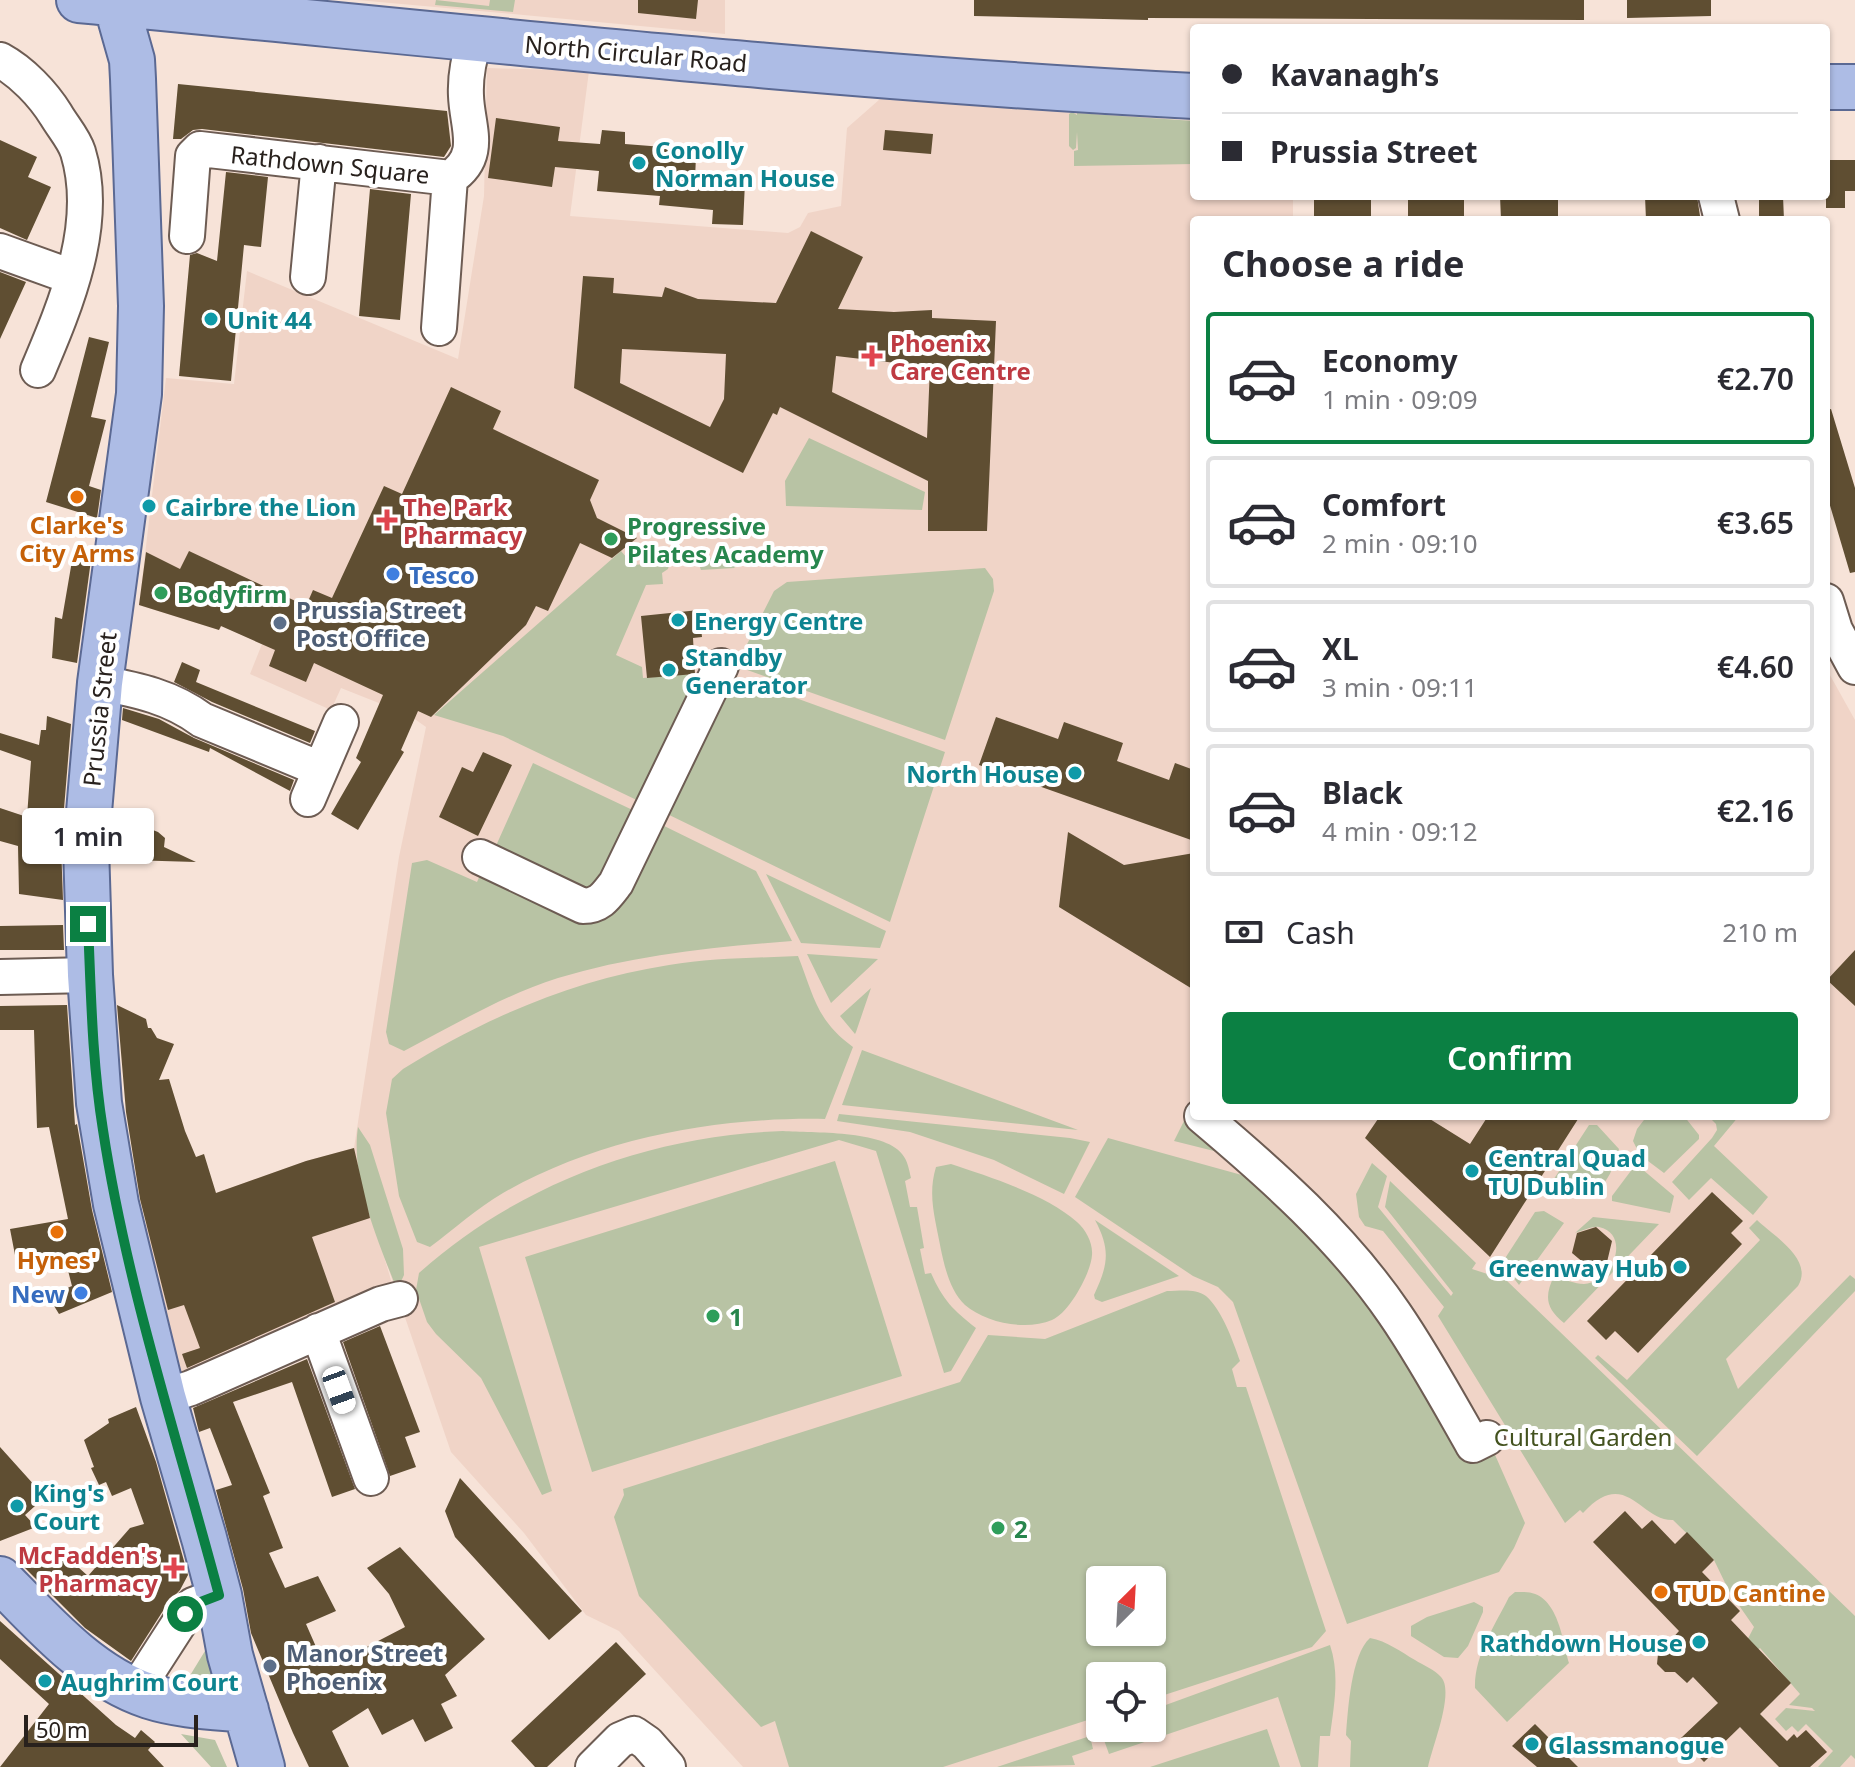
<!DOCTYPE html>
<meta charset="utf-8">
<style>
:root{--surface:#fff;--page:#f7f7f7;--text:#2b2b33;--muted:#7c7c81;--line:#e1e1e2;--accent:#0b8043}
body{margin:0;font-family:"Noto Sans",sans-serif;background:var(--page);color:var(--text);height:100vh;display:flex;flex-direction:column;font-size:30px;white-space:nowrap}
*{box-sizing:border-box;margin:0}
p{font-size:26px;color:var(--muted)}
.icon{flex:none;width:44px;height:44px;fill:none;stroke:currentColor;stroke-width:2;stroke-linecap:round;stroke-linejoin:round}
.map{position:relative;flex:1;overflow:hidden}
.drawer{position:absolute;left:1190px;top:216px;width:640px;height:904px;display:flex;flex-direction:column;background:var(--surface);border-radius:8px;box-shadow:0 2px 6px #0004}
.drawer>*{flex:none}
.banner{position:absolute;left:1190px;top:24px;width:640px;height:176px;border-radius:8px;box-shadow:0 2px 6px #0004;display:grid;align-content:center;height:176px;padding:0 32px;background:var(--surface)}
.needle{width:52px;rotate:24deg}
.buttons{position:absolute;left:1086px;top:1566px;display:grid;gap:16px}
.buttons a{display:grid;place-items:center;width:80px;height:80px;border-radius:8px;background:var(--surface);box-shadow:0 2px 6px #0004;font-size:40px}
.scale{position:absolute;left:24px;bottom:20px;width:174px;box-sizing:border-box;padding-left:8px;border:4px solid #28211d;border-top:0;font-size:22px;line-height:28px;white-space:nowrap;color:#28211d;-webkit-text-stroke:6px #fff;paint-order:stroke}
.end{position:absolute;width:36px;height:36px;margin:-18px;border:10px solid #0b8043;background:#fff;box-shadow:0 0 0 4px #fff}
.from{border-radius:50%}
.bubble{position:absolute;height:56px;border-radius:8px;background:var(--surface);box-shadow:0 2px 6px #0004;font-size:26px;font-weight:600;line-height:56px;text-align:center}
.car{position:absolute;width:24px;height:48px;margin:-24px -12px;border-radius:10px;box-shadow:0 0 6px 2px #0007;background:linear-gradient(#fff 24%,#345 0 40%,#fff 0 76%,#345 0 86%,#fff 0)}
.banner b{display:flex;align-items:center;gap:28px;height:76px;font-size:30px}
.banner b+b{border-top:2px solid var(--line)}
.banner i{width:20px;height:20px;background:var(--text)}
ul{padding:0;list-style:none}
li{display:flex;align-items:center;gap:24px;height:132px;margin:0 16px 12px;padding:0 16px;border:4px solid var(--line);border-radius:8px}
li div{flex:1}
li b{display:block;font-size:30px}
li em{font-style:normal;font-weight:600}
li.active{border-color:var(--accent)}
li>.icon{width:72px;height:72px;stroke-width:1.5}
h2{padding:0 32px;font-size:36px;line-height:96px}
.pay{display:flex;align-items:center;gap:20px;height:88px;padding:0 32px;font-size:30px}
.pay p{margin-inline-start:auto}
.button{display:flex;gap:16px;margin-top:auto;padding:16px 32px}
.button a{flex:1;height:92px;border-radius:8px;background:var(--accent);color:#fff;font-size:32px;font-weight:600;line-height:92px;text-align:center}
.map>svg:first-child{display:block}
.built{fill:#f0d4c7;fill-rule:evenodd}
.green{fill:#b8c3a4;fill-rule:evenodd}
.building{fill:#5f4e32;fill-rule:evenodd}
.lines{fill:none;stroke-linecap:round;stroke-linejoin:round}
.minor-casing{stroke:#6d5c53;stroke-width:38}
.major-casing{stroke:#5b6993;stroke-width:48}
.minor{stroke:#fff;stroke-width:34}
.major{stroke:#adbce5;stroke-width:44}
.route{stroke:#0b8043;stroke-width:10}
.culture-dot{fill:#0f9aa8;stroke:#fff;stroke-width:3}
.health-dot{fill:#e0444e;stroke:#fff;stroke-width:3}
.food-dot{fill:#e8710a;stroke:#fff;stroke-width:3}
.leisure-dot{fill:#2e9e5b;stroke:#fff;stroke-width:3}
.shop-dot{fill:#3f7fe0;stroke:#fff;stroke-width:3}
.service-dot{fill:#5c6f8a;stroke:#fff;stroke-width:3}
.labels{text-anchor:middle;dominant-baseline:central;stroke-width:8;stroke-linejoin:round;paint-order:stroke}
.street-label{font-size:24px;fill:#28211d;stroke:#fff}
.culture-label{font-size:24px;font-weight:bold;fill:#0d838f;stroke:#fff;text-anchor:start}
.health-label{font-size:24px;font-weight:bold;fill:#be3a42;stroke:#fff;text-anchor:start}
.food-label{font-size:24px;font-weight:bold;fill:#c56008;stroke:#fff}
.leisure-label{font-size:24px;font-weight:bold;fill:#27864d;stroke:#fff;text-anchor:start}
.shop-label{font-size:24px;font-weight:bold;fill:#366cbe;stroke:#fff;text-anchor:start}
.service-label{font-size:24px;font-weight:bold;fill:#4e5e75;stroke:#fff;text-anchor:start}
.park-label{font-size:24px;fill:#43521e;stroke:#fff}
</style>
<div class="map">
<svg width="1855" height="1767" viewBox="0 0 1855 1767">
<rect width="100%" height="100%" fill="#f7e3d8"/>
<path class="built" d="M357,0H725V34L513,14Z
M487,68L589,71L570,216L788,233L800,227L808,213L841,206L847,128L888,92L1017,107L1194,121V196H1293V220H1194V1116H1826V668L1855,720V1767H743L619,1631L586,1615L524,1533L451,1452L382,1250L394,1290L175,1385L137,1228L158,1221L185,1204L306,1161L354,1148L399,857L426,727L409,715L341,688L331,710L250,674L262,644L222,626L219,630L139,605L166,378L234,384L247,271L458,359L484,196ZM1100,1580H1152V1632H1100ZM1100,1676H1152V1728H1100Z"/>
<path class="green" d="M436,0L489,6L490,0H515L513,12L435,5Z
M1072,112L1077,115V113L1194,121V164L1074,166V151L1078,150L1077,132L1076,148L1073,150L1069,146V114Z
M809,438L925,492L922,510L786,506L785,481Z
M621,551L633,565L670,562L668,569L662,573L663,584L646,585L616,655L642,667L643,678L706,673L645,804L503,736L434,715Z
M742,555V560L734,568L701,570L697,559Z
M985,568L993,579L994,591L945,740L736,666L774,591L787,582Z
M732,675L945,752L890,922L661,811Z
M533,763L639,813L614,865L588,891L495,848Z
M656,822L756,871L792,941C713,947 634,955 558,978C504,995 454,1025 404,1051L389,1044L386,1032L412,863L427,860L477,882L481,873L588,922Z
M766,874L886,931L880,948L801,943Z
M807,954L878,959L831,1003Z
M798,956C814,996 816,1020 853,1047L825,1119C715,1117 600,1138 503,1193C477,1208 453,1230 430,1247L417,1242L399,1196L386,1113L392,1079L403,1069C485,1018 573,980 669,965C711,958 755,958 798,956Z
M871,988L856,1032L855,1034L840,1016Z
M862,1050L1070,1127L1078,1130L842,1105Z
M839,1114L1070,1138L1090,1142L1064,1194L994,1160L910,1132L837,1121Z
M1187,1115L1230,1155L1174,1141Z
M1647,1116H1684L1699,1135V1139L1664,1173L1640,1155L1633,1141L1637,1129Z
M1708,1116H1739L1714,1146L1768,1197L1753,1215L1711,1178L1689,1200L1672,1182L1712,1138L1717,1130L1716,1124Z
M1589,1125H1597L1619,1149C1614,1168 1608,1181 1594,1195C1580,1197 1564,1199 1552,1192L1550,1185Z
M358,1127L370,1145L403,1249L404,1275L397,1290C379,1242 350,1179 358,1127Z
M783,1131C812,1133 884,1130 902,1154C908,1161 909,1170 911,1178L905,1181L910,1207H917L924,1248L920,1249L925,1274L931,1273C943,1300 953,1310 976,1328L951,1371L944,1373L876,1151L839,1140L479,1247L552,1491L542,1495L481,1378L436,1334L427,1322L416,1290L419,1273C518,1184 651,1135 783,1131Z
M1108,1138L1267,1182L1492,1448L1525,1523L1514,1548L1499,1572L1347,1624L1233,1302L1218,1287L1193,1276L1075,1197Z
M835,1161L902,1376L592,1472L525,1257Z
M1372,1163L1387,1176L1378,1207L1451,1296L1453,1293L1385,1207L1390,1181L1476,1263L1472,1269L1506,1280L1855,1616V1759L1851,1755L1840,1767H1818L1833,1751L1806,1724L1798,1732L1792,1726L1786,1731L1775,1719L1786,1708L1815,1711L1812,1708L1789,1705L1800,1694L1760,1648L1744,1662L1741,1652L1754,1627L1729,1591L1714,1560L1673,1520C1640,1521 1626,1466 1583,1513L1580,1510L1565,1523L1438,1316L1444,1307L1383,1231L1365,1226L1359,1217L1356,1194Z
M951,1164C990,1177 1047,1195 1077,1222C1086,1230 1093,1243 1092,1255C1091,1273 1069,1313 1052,1320C1026,1331 986,1323 965,1305C951,1292 945,1269 941,1250C936,1221 927,1196 936,1167Z
M1636,1164L1674,1196L1670,1213L1612,1201V1196Z
M1544,1211L1564,1223L1519,1285L1502,1263L1535,1212Z
M1593,1217L1659,1224L1564,1323C1546,1308 1544,1297 1554,1276C1564,1279 1575,1284 1584,1284C1614,1282 1631,1234 1599,1227C1592,1226 1582,1231 1575,1233Z
M1095,1220L1179,1276L1102,1302L1095,1299L1094,1295C1108,1265 1111,1250 1095,1220Z
M1757,1220C1774,1236 1814,1260 1798,1286L1726,1359L1738,1389L1850,1275L1855,1279V1291L1697,1456L1595,1358L1598,1355L1627,1380L1760,1240L1749,1228Z
M1167,1291C1179,1291 1195,1288 1206,1296C1222,1310 1233,1341 1240,1361L1232,1369L1237,1387H1246L1326,1631L1312,1647L1152,1699V1676H1100V1716L943,1767H789L775,1721L761,1727L639,1596L614,1517L624,1495L623,1489L960,1382L988,1335L1045,1339ZM1100,1580H1152V1632H1100Z
M1523,1592C1557,1591 1562,1637 1569,1663L1507,1722L1475,1688C1474,1656 1495,1625 1509,1597L1515,1592Z
M1474,1602L1483,1607V1612L1468,1646L1458,1658L1444,1657L1411,1636V1626L1427,1617Z
M1370,1638C1387,1641 1401,1652 1415,1660C1423,1665 1435,1670 1441,1677C1455,1692 1432,1747 1428,1767H1350L1351,1741L1346,1735C1348,1710 1351,1655 1370,1638Z
M1330,1645C1340,1675 1334,1705 1330,1736H1320L1318,1767H1301L1278,1697L1109,1754L1100,1729L1152,1728V1710Z
M208,1646L221,1695L183,1687Z
M1267,1729L1280,1767H1150Z
M181,1734L215,1740L227,1767H211Z
M1090,1736L1093,1749L1072,1756L1075,1765L997,1767Z"/>
<path class="building" d="M638,0H698L696,19L638,13Z
M974,0H1584V20L1148,18V20L974,16Z
M1627,0H1711V16L1627,18Z
M178,84L447,111L451,146L444,157L202,129L193,130L181,139H173Z
M496,118L560,127L558,141L600,144L602,130L625,132V144L676,148V155L696,156L695,179L745,182L743,225L712,224L713,210L659,205L660,196L597,191L599,171L555,167L552,187L488,178Z
M885,130L933,134L931,154L883,150Z
M0,140L37,157L28,177L51,187L27,240L0,228Z
M1826,160H1855V191H1845V208H1826Z
M226,172L268,177L261,247L244,245L231,381L179,376L190,255L197,253L217,261Z
M370,189L411,194L400,320L359,316Z
M1371,196V220H1314V197Z
M1408,196H1464V220H1408Z
M1500,196H1558V220H1501Z
M1645,196H1697L1700,216L1693,218L1694,220H1646Z
M1759,196H1783L1784,220H1759Z
M811,231L863,257L838,309L894,312L932,310V318L996,321L987,531H928V481L780,407L777,415L773,413L743,473L574,388L583,276L614,278L613,293L662,297L665,287L698,299L776,303ZM622,349L726,354L724,399L710,427L620,383ZM836,356L930,367L927,438L832,392Z
M0,272L26,282L0,339Z
M89,337L109,342L91,417L106,420L89,486L101,490L97,518L46,502Z
M451,387L501,411L493,429L599,480L590,500L597,518L637,538L612,558L580,543L548,611L536,606L526,625L431,717L418,711L401,750L404,752L358,830L331,814L361,762L356,758L383,695L314,663L306,682L269,666L275,650L221,626L219,630L139,605L146,552L180,569L189,551L306,606L313,590L332,598L384,486L402,494Z
M1831,409L1855,488V572L1850,573L1826,492V410Z
M73,555L91,560L77,663L52,658L55,617L62,619Z
M699,610L702,637L693,638L695,674L647,678L641,616Z
M182,662L200,670L196,682L315,731L310,743L212,702L174,682Z
M123,708L159,719L194,738L294,780L290,791L210,748L209,752L122,720Z
M47,716L71,724L61,845L63,900L19,894L18,846L0,841V808L27,817L31,761L0,750V733L39,745L41,730H46Z
M996,717L1058,739L1064,722L1123,743L1117,761L1169,780L1175,763L1194,770V841L979,765Z
M483,752L512,765L478,836L439,817L462,767L473,772Z
M127,826L145,827L158,832L165,838L164,847L196,862L128,860Z
M1068,832L1124,865L1194,853V990L1059,907Z
M63,925L64,950H0V926Z
M1855,950V1006L1827,980Z
M67,1005L75,1125L77,1124L92,1210L112,1292L59,1314L48,1296L72,1286L64,1255L37,1260L32,1251L15,1255L10,1229L68,1219L49,1127L37,1128L34,1030H0V1006Z
M117,1005L146,1019L148,1028H151L157,1038L174,1044L159,1080L169,1079L185,1131L196,1157L204,1154L216,1193L306,1161L354,1148L370,1218L312,1237L335,1302L187,1368L182,1354L200,1348L184,1305L168,1310L140,1199L126,1112Z
M1380,1116H1425L1470,1144L1488,1116H1580L1490,1257L1365,1138Z
M1712,1192L1743,1221L1731,1233L1742,1244L1638,1353L1615,1331L1606,1340L1587,1321Z
M1596,1227L1612,1241L1603,1279L1572,1253L1577,1233Z
M380,1326L420,1432L405,1437L416,1467L390,1476L343,1342Z
M307,1359L355,1489L332,1497L292,1382L233,1402L270,1493L263,1496L283,1548L269,1553L285,1588L318,1576L336,1611L306,1624L324,1665L331,1662L332,1665L405,1627L389,1594L367,1568L400,1547L485,1639L445,1675L457,1696L441,1704L453,1728L425,1742L413,1719L382,1735L368,1708L332,1731L349,1767H309L293,1733L251,1633L243,1589L216,1490L232,1485L210,1428L199,1432L193,1408Z
M136,1407L156,1462L188,1575L180,1590L168,1603L131,1661L85,1628L18,1561L58,1549L88,1576L130,1528L144,1524L131,1488L112,1496L106,1482L99,1485L91,1468L94,1467L84,1440L109,1423L108,1419Z
M0,1447L45,1497L25,1515L36,1527L0,1541Z
M460,1478L582,1611L549,1640L455,1537L445,1511Z
M1625,1511L1642,1529L1652,1520L1675,1544L1687,1532L1714,1560L1702,1572L1740,1611L1731,1620L1791,1683L1760,1714L1787,1741L1794,1734L1797,1738L1806,1730L1827,1752L1810,1767H1779L1740,1727L1704,1762L1681,1738L1718,1703L1693,1677L1687,1683L1675,1672H1665L1657,1664L1658,1654L1679,1631L1593,1542Z
M0,1621L116,1725L135,1738L141,1730L155,1742L148,1750L164,1767H0L49,1704L0,1659Z
M616,1642L646,1674L547,1767H535L511,1741Z
M1535,1724L1578,1767H1537L1512,1746Z"/>
<g class="lines">
<g class="minor-casing">
<path id="minor" d="M0,60C22,72 43,94 56,115C63,127 74,139 78,152C100,224 66,304 38,370
M1716,196L1722,220
M187,236L193,156L200,149L450,178C484,156 467,127 466,96C465,77 469,57 475,39
M0,251L72,277
M308,277L319,162
M439,328L450,178
M1826,601L1835,630L1855,667
M100,683C138,690 171,697 202,720L320,769
M308,799L341,722
M480,857L583,906C600,906 606,896 616,883L721,666
M0,977L90,975
M1202,1116C1272,1175 1342,1237 1394,1313C1423,1355 1448,1401 1473,1445L1487,1438
M318,1331L371,1478
M163,1397L191,1388L381,1304L400,1299
M136,1690L185,1614L193,1605L219,1595
M593,1767L620,1740L634,1734L647,1743L668,1767"/>
</g>
<g class="major-casing">
<path id="major" d="M79,0C450,35 822,77 1194,96
M115,0L132,60L133,79L141,306L139,394L100,683L86,847L90,975L99,1103L116,1204L163,1397L204,1538L219,1595L230,1655L262,1767
M1826,87H1855
M0,1579C42,1622 90,1677 149,1696C180,1706 214,1707 246,1710"/>
</g>
<use href="#minor" class="minor"/>
<use href="#major" class="major"/>
</g>
<g class="lines">
<path class="route" d="M88,924C91,992 92,1062 103,1130C127,1288 178,1440 219,1595L193,1605L185,1614"/>
</g>
<g class="culture-dot">
<circle cx="639" cy="163" r="8"/>
<circle cx="211" cy="319" r="8"/>
<circle cx="149" cy="506" r="8"/>
<circle cx="678" cy="620" r="8"/>
<circle cx="669" cy="670" r="8"/>
<circle cx="1075" cy="773" r="8"/>
<circle cx="1472" cy="1171" r="8"/>
<circle cx="1680" cy="1267" r="8"/>
<circle cx="17" cy="1506" r="8"/>
<circle cx="1699" cy="1642" r="8"/>
<circle cx="45" cy="1681" r="8"/>
<circle cx="1532" cy="1744" r="8"/>
</g>
<g class="health-dot">
<path d="M868 344h8v8h8v8h-8v8h-8v-8h-8v-8h8z"/>
<path d="M383 508h8v8h8v8h-8v8h-8v-8h-8v-8h8z"/>
<path d="M170 1556h8v8h8v8h-8v8h-8v-8h-8v-8h8z"/>
</g>
<g class="food-dot">
<circle cx="77" cy="497" r="8"/>
<circle cx="57" cy="1232" r="8"/>
<circle cx="1661" cy="1592" r="8"/>
</g>
<g class="leisure-dot">
<circle cx="611" cy="539" r="8"/>
<circle cx="161" cy="593" r="8"/>
<circle cx="713" cy="1316" r="8"/>
<circle cx="998" cy="1528" r="8"/>
</g>
<g class="shop-dot">
<circle cx="393" cy="574" r="8"/>
<circle cx="81" cy="1293" r="8"/>
</g>
<g class="service-dot">
<circle cx="280" cy="623" r="8"/>
<circle cx="270" cy="1666" r="8"/>
</g>
<g class="labels">
<g class="street-label">
<text transform="translate(636 53) rotate(5)">North Circular Road</text>
<text transform="translate(330 164) rotate(6)">Rathdown Square</text>
<text transform="translate(99 709) rotate(-84)">Prussia Street</text>
</g>
<g class="culture-label">
<text x="655" y="149">Conolly<tspan x="655" dy="28">Norman House</tspan></text>
<text x="227" y="319">Unit 44</text>
<text x="165" y="506">Cairbre the Lion</text>
<text x="694" y="620">Energy Centre</text>
<text x="685" y="656">Standby<tspan x="685" dy="28">Generator</tspan></text>
<text x="1059" y="773" text-anchor="end">North House</text>
<text x="1488" y="1157">Central Quad<tspan x="1488" dy="28">TU Dublin</tspan></text>
<text x="1664" y="1267" text-anchor="end">Greenway Hub</text>
<text x="33" y="1492">King's<tspan x="33" dy="28">Court</tspan></text>
<text x="1683" y="1642" text-anchor="end">Rathdown House</text>
<text x="61" y="1681">Aughrim Court</text>
<text x="1548" y="1744">Glassmanogue</text>
</g>
<g class="health-label">
<text x="890" y="342">Phoenix<tspan x="890" dy="28">Care Centre</tspan></text>
<text x="403" y="506">The Park<tspan x="403" dy="28">Pharmacy</tspan></text>
<text x="158" y="1554" text-anchor="end">McFadden's<tspan x="158" dy="28">Pharmacy</tspan></text>
</g>
<g class="food-label">
<text x="77" y="524">Clarke's<tspan x="77" dy="28">City Arms</tspan></text>
<text x="57" y="1259">Hynes'</text>
<text x="1677" y="1592" text-anchor="start">TUD Cantine</text>
</g>
<g class="leisure-label">
<text x="627" y="525">Progressive<tspan x="627" dy="28">Pilates Academy</tspan></text>
<text x="177" y="593">Bodyfirm</text>
<text x="729" y="1316">1</text>
<text x="1014" y="1528">2</text>
</g>
<g class="shop-label">
<text x="409" y="574">Tesco</text>
<text x="65" y="1293" text-anchor="end">New</text>
</g>
<g class="service-label">
<text x="296" y="609">Prussia Street<tspan x="296" dy="28">Post Office</tspan></text>
<text x="286" y="1652">Manor Street<tspan x="286" dy="28">Phoenix</tspan></text>
</g>
<g class="park-label">
<text x="1583" y="1436">Cultural Garden</text>
</g>
</g>
</svg>
<div class="buttons">
<a><svg class="needle" viewBox="-14 -14 28 28"><path d="M0-13l5 13h-10z" fill="#e53935"/><path d="M0 13l5-13h-10z" fill="#7c7c81"/></svg></a>
<a><svg class="icon" aria-label="locate" viewBox="0 0 24 24"><circle cx="12" cy="12" r="6"/><path d="M12 2v4M12 18v4M2 12h4M18 12h4"/></svg></a>
</div>
<div class="scale">50 m</div>
<i class="end from" style="left:185px;top:1614px"></i>
<i class="end" style="left:88px;top:924px"></i>
<div class="bubble" style="left:22px;top:808px;width:132px">1 min</div>
<i class="car" style="left:339px;top:1390px;rotate:160deg"></i>
<div class="banner">
<b><i class="from"></i>Kavanagh’s</b>
<b><i></i>Prussia Street</b>
</div>
<section class="drawer">
<h2>Choose a ride</h2>
<ul>
<li class="active"><svg class="icon" aria-label="car" viewBox="0 0 24 24"><path d="M5 17H2v-5l4-1 3-4h7l3 4 3 1v5h-3M9 17h6M6 11h13"/><circle cx="7" cy="17" r="2"/><circle cx="17" cy="17" r="2"/></svg><div><b>Economy</b><p>1 min · 09:09</p></div><em>€2.70</em></li>
<li><svg class="icon" aria-label="car" viewBox="0 0 24 24"><path d="M5 17H2v-5l4-1 3-4h7l3 4 3 1v5h-3M9 17h6M6 11h13"/><circle cx="7" cy="17" r="2"/><circle cx="17" cy="17" r="2"/></svg><div><b>Comfort</b><p>2 min · 09:10</p></div><em>€3.65</em></li>
<li><svg class="icon" aria-label="car" viewBox="0 0 24 24"><path d="M5 17H2v-5l4-1 3-4h7l3 4 3 1v5h-3M9 17h6M6 11h13"/><circle cx="7" cy="17" r="2"/><circle cx="17" cy="17" r="2"/></svg><div><b>XL</b><p>3 min · 09:11</p></div><em>€4.60</em></li>
<li><svg class="icon" aria-label="car" viewBox="0 0 24 24"><path d="M5 17H2v-5l4-1 3-4h7l3 4 3 1v5h-3M9 17h6M6 11h13"/><circle cx="7" cy="17" r="2"/><circle cx="17" cy="17" r="2"/></svg><div><b>Black</b><p>4 min · 09:12</p></div><em>€2.16</em></li>
</ul>
<div class="pay"><svg class="icon" aria-label="cash" viewBox="0 0 24 24"><path d="M3 7h18v10H3z"/><circle cx="12" cy="12" r="2"/></svg>Cash<p>210 m</p></div>
<div class="button"><a>Confirm</a></div>
</section>
</div>
